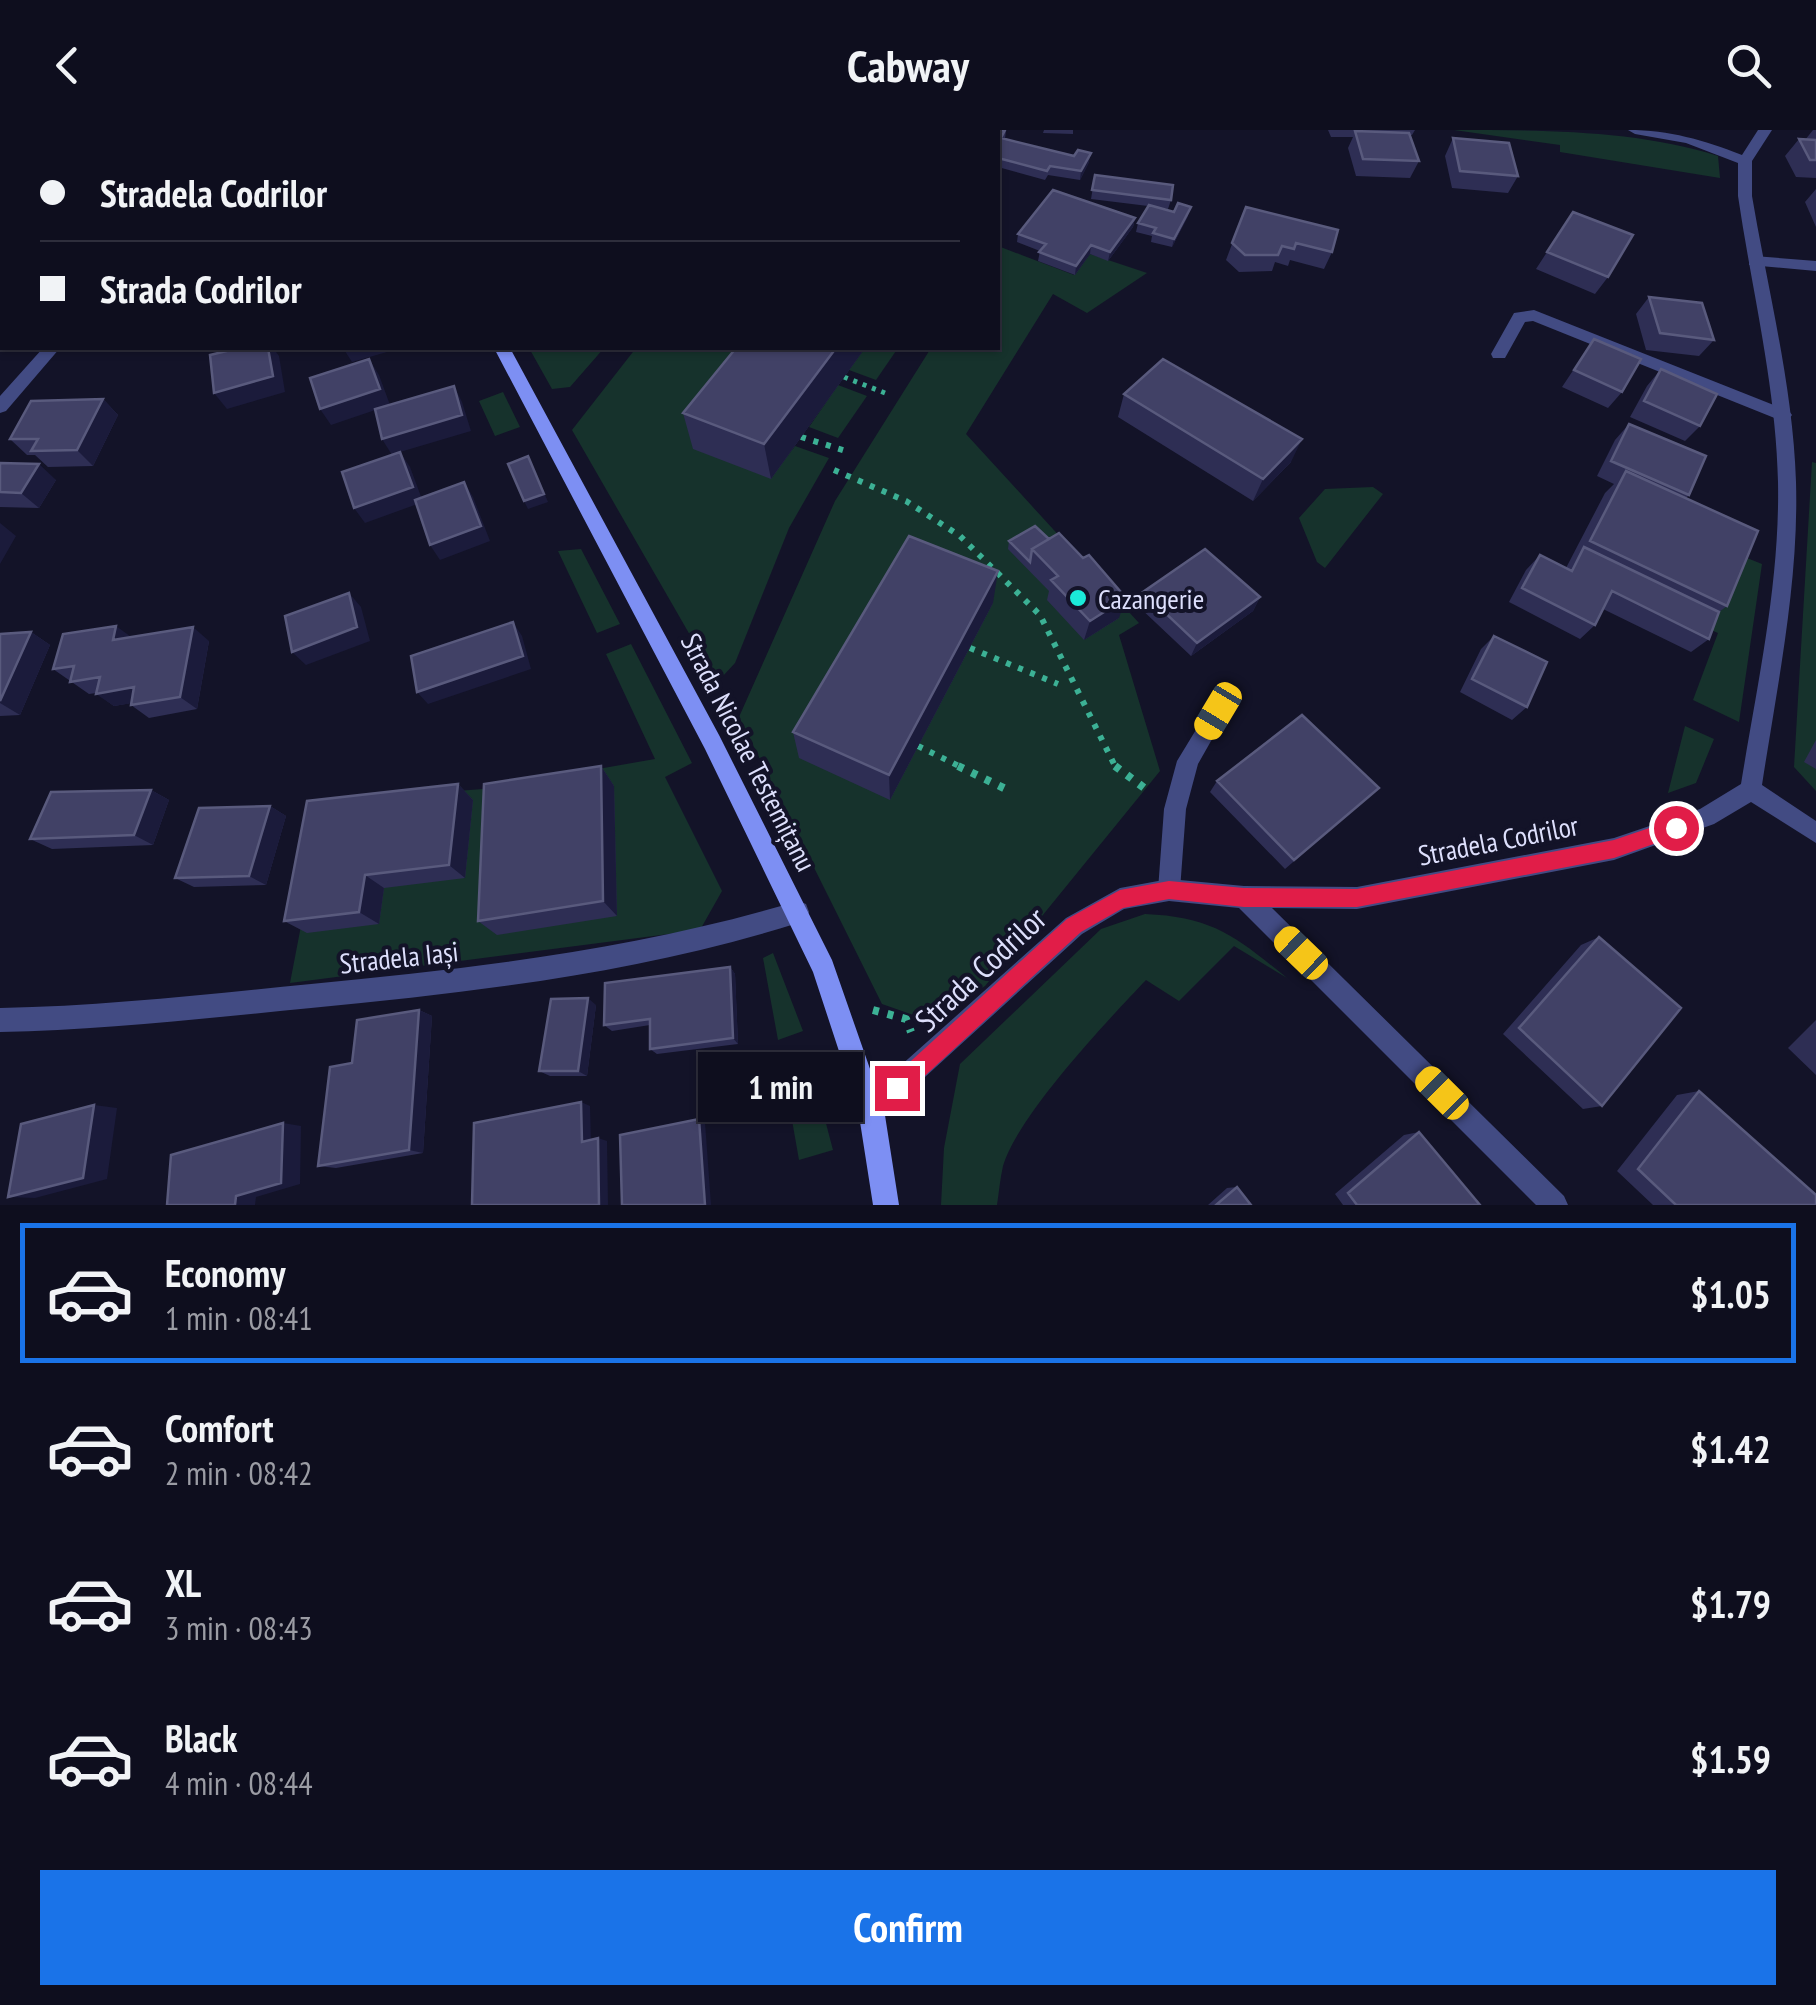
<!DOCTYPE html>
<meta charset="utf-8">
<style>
:root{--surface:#0e0e1e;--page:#171727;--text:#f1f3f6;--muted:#9b9ca4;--line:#2e2e3c;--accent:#1a73e8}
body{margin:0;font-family:"PT Sans Narrow",sans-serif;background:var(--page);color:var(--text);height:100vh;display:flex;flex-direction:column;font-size:38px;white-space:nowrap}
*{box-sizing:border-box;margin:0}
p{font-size:32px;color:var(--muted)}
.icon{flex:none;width:55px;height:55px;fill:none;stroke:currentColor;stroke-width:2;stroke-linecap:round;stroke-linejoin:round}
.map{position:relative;height:1075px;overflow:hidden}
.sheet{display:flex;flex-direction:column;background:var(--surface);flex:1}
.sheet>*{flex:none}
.banner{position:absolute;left:0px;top:0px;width:1000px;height:220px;box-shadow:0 2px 8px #0004,0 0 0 2px var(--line);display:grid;align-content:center;height:220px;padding:0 40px;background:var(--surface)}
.end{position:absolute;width:45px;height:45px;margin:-22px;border:12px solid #e11d48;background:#fff;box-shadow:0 0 0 5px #fff}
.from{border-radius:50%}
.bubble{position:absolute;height:70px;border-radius:0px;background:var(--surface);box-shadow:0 2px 8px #0004,0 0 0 2px var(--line);font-size:32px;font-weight:700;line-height:70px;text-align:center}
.car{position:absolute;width:30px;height:60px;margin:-30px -15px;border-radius:12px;box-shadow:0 0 8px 2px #0007;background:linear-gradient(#f5c518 24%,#345 0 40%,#f5c518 0 76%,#345 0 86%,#f5c518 0)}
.banner b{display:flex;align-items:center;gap:35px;height:95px;font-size:38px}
.banner b+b{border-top:2px solid var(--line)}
.banner i{width:25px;height:25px;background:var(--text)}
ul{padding:18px 0 0;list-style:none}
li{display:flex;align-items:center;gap:30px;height:140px;margin:0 20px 15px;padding:0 20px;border:5px solid transparent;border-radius:0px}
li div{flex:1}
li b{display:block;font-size:38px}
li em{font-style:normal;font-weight:700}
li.current{border-color:var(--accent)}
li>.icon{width:90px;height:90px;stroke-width:1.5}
.cta{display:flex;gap:20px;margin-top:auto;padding:20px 40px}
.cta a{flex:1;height:115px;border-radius:0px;background:var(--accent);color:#fff;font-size:40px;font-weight:700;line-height:115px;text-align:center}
header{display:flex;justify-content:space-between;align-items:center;height:130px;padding:0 40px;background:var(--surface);font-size:45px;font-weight:700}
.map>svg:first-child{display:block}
.green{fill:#16322c}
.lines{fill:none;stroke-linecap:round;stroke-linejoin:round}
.path-far2{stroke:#3cb195;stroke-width:5;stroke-dasharray:4 6;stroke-linecap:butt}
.path-far1{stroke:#3cb195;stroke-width:6;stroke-dasharray:5 8;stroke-linecap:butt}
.path{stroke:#3cb195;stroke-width:8;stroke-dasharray:6 9;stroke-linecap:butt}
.lane{fill:#424b83;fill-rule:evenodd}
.street{fill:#424b83;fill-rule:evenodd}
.secondary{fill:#7d8ff3;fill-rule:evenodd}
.wall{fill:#2e2e54}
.shaded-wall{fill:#1b1b3b}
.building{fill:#414166;stroke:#595a7d;stroke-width:2.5}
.route{fill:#e11d48}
.poi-dot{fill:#1bead9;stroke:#131328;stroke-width:4}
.labels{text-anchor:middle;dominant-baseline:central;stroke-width:8;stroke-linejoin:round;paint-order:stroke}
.poi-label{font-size:28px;fill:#dddffc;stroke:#131328;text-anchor:start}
.street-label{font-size:28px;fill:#dddffc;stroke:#131328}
.near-street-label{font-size:32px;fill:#dddffc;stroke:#131328}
</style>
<header><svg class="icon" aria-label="back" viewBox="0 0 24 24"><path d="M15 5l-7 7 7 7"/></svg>Cabway<svg class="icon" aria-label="search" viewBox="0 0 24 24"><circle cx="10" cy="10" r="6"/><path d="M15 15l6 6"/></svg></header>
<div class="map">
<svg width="1816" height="1075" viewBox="0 0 1816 1075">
<rect width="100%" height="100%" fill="#131328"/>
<path class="green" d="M1454,0C1540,0 1638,0 1718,26L1720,48L1560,22V15Z
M998,116L1074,145L1090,124L1147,143L1087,183L1053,164L966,304L1139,493L1119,505L1160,641L985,856L941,886L922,888L882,874L739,587L835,371L931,218H998Z
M529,218H604L570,257L552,259Z
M636,218H772L770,349L795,316L829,328L789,398L735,533L722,547L713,545L572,300Z
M865,218H898L876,250L849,240Z
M838,255L867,266L838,308L809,297Z
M503,262L520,297L495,306L479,271Z
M1812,332L1816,333V661L1794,637Z
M1373,357L1383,364L1325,438L1317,432L1299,388L1325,359Z
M581,419L620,494L597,503L558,421Z
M1732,422L1762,434L1739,592L1693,570L1718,503L1702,496Z
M631,514L692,633L665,647L722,761L700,800L290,853L325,671L483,659L655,629L606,524Z
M1685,596L1714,609L1696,653L1668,663Z
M1145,784C1213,787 1235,806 1287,848L1234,816L1179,871L1146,850C1108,890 1018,985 1003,1036C1000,1049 999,1062 997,1075H941L944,1018L960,934L1101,799Z
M773,823L803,901L778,910L763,828Z
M810,933L833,1020L799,1030L783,939Z"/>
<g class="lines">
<path class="path-far2" d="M844,247L885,263"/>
<path class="path-far1" d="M801,307L846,321
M834,340L906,371L960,406L1040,485L1116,638
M970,518L1058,554
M918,616L963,638"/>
<path class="path" d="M958,636L1010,661
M1115,636L1147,660
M873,880L906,889L911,902"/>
<path class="lane" d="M1754,126L1816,131V141L1749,135V127Z
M1534,180L1789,281L1792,285L1789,289H1777L1533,191L1525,192L1505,228H1493L1491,224L1514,183Z
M1218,572L1225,575L1228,581L1198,634L1186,679L1180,760L1177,768L1169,771L1161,768L1158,760L1164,679L1177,631L1211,575Z"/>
<path class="street" d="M1628,0C1670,0 1703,10 1742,25L1758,0H1772L1752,31V66C1768,161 1793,256 1796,352C1799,454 1777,556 1762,655L1816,691V713L1751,672L1714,694L1614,730L1357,779L1272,778L1564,1066L1568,1075H1536L1239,778L1169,771L1124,779L1082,804L880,988L871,992L862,988L858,979L862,970L1066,788L1120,758L1169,749L1244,756L1357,757L1614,708L1700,679L1741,654C1757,555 1780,454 1778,352C1776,256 1752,161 1738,66V33L1686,13L1635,4Z
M43,218H60L6,281L0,283V266Z
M798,771L806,774L809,782L806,790L798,793C639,843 477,862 311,878C208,888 104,900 0,902V878C104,876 208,864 311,854C476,838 639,819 798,771Z"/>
<path class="secondary" d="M381,0H395L396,2H382Z
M494,218H510L719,605L832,830L884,979L899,1075H873L858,979L813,842L705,619Z"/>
</g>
<path class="wall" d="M1006,0L1005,9L1089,32L1080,50L1048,45L1045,50L998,37V2L966,1Z
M1044,0H1073V4L1043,3Z
M1328,0H1415L1412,5H1410L1419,31L1410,48L1356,46L1348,18L1353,7H1331Z
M1813,0H1816V48L1796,47L1785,26L1799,9L1805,10Z
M1453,8L1518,46L1508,63L1452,58L1445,26Z
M2,41V72L0,70V42Z
M1095,45L1171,70L1168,79L1160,78L1188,86L1172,117L1151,112L1152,106L1136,102L1138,93L1148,76L1091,69Z
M1816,59V97L1805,72Z
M1246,77L1332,122L1324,139L1290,130L1288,136L1275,132L1272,141L1239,142L1226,130Z
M1573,82L1608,147L1595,164L1536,139Z
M1135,88L1133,97L1108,131L1090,124L1075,145L1038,131L1040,121L1017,112L1018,104Z
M1649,167L1714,210L1699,226L1646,220L1636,184Z
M1594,209L1622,262L1608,278L1562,257Z
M736,218H865L771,349L693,319L683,283Z
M1661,239L1700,296L1685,311L1630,287L1647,256Z
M1124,264L1291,332L1253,371L1118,287Z
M103,269L118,285L93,336L48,337L35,325H27L10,309Z
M1629,294L1689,365L1686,368L1727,476L1719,482L1709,509L1691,522L1603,479L1595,495L1580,509L1509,472L1526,440L1540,425L1566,438L1605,363L1614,354L1597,346L1615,310Z
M0,333L56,350L39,378L0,377Z
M1035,396L1119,488L1084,510L1047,470L1049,461L1008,419L1009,411Z
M1143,462L1260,467L1253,481L1191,526L1138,476Z
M993,473L890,670L799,628L793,602Z
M31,502L50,515L20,585L0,586V504Z
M1494,506L1527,577L1512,590L1460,562L1481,519Z
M130,507L209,511L197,579L149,588L131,575V573L114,576L96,563L89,564L53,539Z
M1816,610V639L1804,632Z
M601,636L614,656L617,786L497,805L478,791Z
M1217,651L1379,658L1285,739L1210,662Z
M458,654L473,670L465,748L384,758L379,794L307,803L284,791Z
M151,660L169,670L153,715L52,719L30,709Z
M270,676L286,686L266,755L194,757L175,748Z
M1599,807L1602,976L1583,979L1503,904L1581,815Z
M730,837L735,844L738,914L657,924L650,919V895L612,901L604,895Z
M596,875L587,946H550L539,941Z
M419,880L432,886L423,1023L336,1038L318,1036L352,933Z
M1816,890V945L1788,918Z
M1699,961L1816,1075H1653L1617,1041L1677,965Z
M1419,1002L1480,1075H1343L1335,1064L1404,1005Z
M1237,1057L1251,1075H1208L1227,1058Z"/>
<path class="shaded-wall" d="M131,0H157L155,2H128Z
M568,0H603L601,2H565Z
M2,20V37L0,34V22Z
M1091,23L1089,32L1080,50L1081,41Z
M1191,77L1188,86L1172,117L1174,109Z
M1135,88L1133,97L1108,131L1110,122Z
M1091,115L1090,124L1075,145L1076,136Z
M2,131V153L0,150V133Z
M268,218H273L279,226L285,262L227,279L214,263Z
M343,218H401L352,232Z
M836,218H865L771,349L764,314Z
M369,229L379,245L390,275L331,295L320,279Z
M454,256L462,272L471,301L400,322L410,337L423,372L365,393L354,378L392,325L382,309Z
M103,269L118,285L93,336L77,320Z
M1302,309L1291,332L1253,371L1263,349Z
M39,334L56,350L39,378L21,363Z
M532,334L548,372L528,379L524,371Z
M464,352L473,367L490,411L440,430L430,415Z
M0,393L16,406L0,434Z
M998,441L993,473L890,670L889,645Z
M349,463L361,477L370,511L306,535L292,522Z
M1260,467L1253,481L1191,526L1197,513Z
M1126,468L1119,488L1084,510L1090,491Z
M513,492L522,506L531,539L428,574L417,562Z
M116,496L134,509L113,510Z
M193,497L209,511L197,579L180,567Z
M31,502L50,515L20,585L0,573V571Z
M134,557L152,570L114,576L96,564Z
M601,636L614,656L617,786L603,771Z
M458,654L473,670L465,748L449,735Z
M151,660L169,670L153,715L134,705Z
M270,676L286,686L266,755L249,746Z
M365,745L384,758L379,794L359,782Z
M730,837L735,844L738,914L733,908Z
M588,868L596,875L587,946L578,941Z
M419,880L432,886L423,1023L409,1020Z
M581,972L590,976L591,1015L582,1012Z
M94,975L117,978L107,1049L35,1068L8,1067Z
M699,989L705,992L711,1075H705Z
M283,993L301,996L300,1054L256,1067L255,1075H235L236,1066Z
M598,1008L607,1011L608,1075H599Z"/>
<path class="building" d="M49,0H72L70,2H46Z
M85,0H131L128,2H82Z
M270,0H317L316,2H269Z
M491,0H568L565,2H488Z
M675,0H735L732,2H684Z
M735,0H806L804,2H732Z
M856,0L974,1L1005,0L1001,8L1074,26L1078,20L1091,23L1081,41L1050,36L1047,41L998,28V2H857Z
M1355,1L1409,3L1419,31L1363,29Z
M1453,8L1509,13L1518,46L1460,41Z
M1799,9L1816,10V30H1810Z
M1,41H2V56H0Z
M1095,45L1173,55L1171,70L1092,60Z
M1053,60L1135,88L1110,122L1091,115L1076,136L1039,122L1046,114L1018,104Z
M1178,73L1191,77L1174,109L1153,103L1156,98L1138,93L1149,75L1174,82Z
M2,75V90H0V78Z
M1246,77L1338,100L1332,122L1296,113L1294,119L1282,116L1278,125H1245L1232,113Z
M1573,82L1633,105L1608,147L1547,122Z
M0,111L2,112V131L0,133Z
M1649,167L1702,173L1714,210L1660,203Z
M1594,209L1641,229L1622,262L1574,240Z
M239,218H268L273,246L214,263L210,225Z
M736,218H836L764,314L683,283Z
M369,229L380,259L320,279L310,248Z
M1163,229L1302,309L1263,349L1124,264Z
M1661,239L1717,264L1700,296L1644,271Z
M454,256L462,285L382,309L375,279Z
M103,269L77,320L31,321L38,309H10L31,271Z
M1629,294L1706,326L1689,365L1611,331Z
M400,322L413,357L354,378L342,342Z
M528,326L544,364L524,371L508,334Z
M0,333L39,334L21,363L0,362Z
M1626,341L1758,401L1727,476L1590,411Z
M464,352L481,396L430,415L415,370Z
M1035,396L1049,409L1032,419L1030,432L1009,411Z
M1059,403L1083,428L1089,425L1126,468L1090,491L1051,450L1058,446L1032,419Z
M909,406L998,441L889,645L793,602Z
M1584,417L1719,482L1709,509L1612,461L1595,495L1522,458L1540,425L1572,441Z
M1205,419L1260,467L1197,513L1143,462Z
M349,463L357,497L292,522L285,486Z
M513,492L523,526L417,562L411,526Z
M116,496L113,510L193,497L180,567L131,575L134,557L96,564L100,547L70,552L74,536L53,539L63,504Z
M31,502L0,571V504Z
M1494,506L1547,532L1527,577L1472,549Z
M1302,585L1379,658L1294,730L1217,651Z
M601,636L603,771L478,791L484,654Z
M458,654L449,735L365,745L359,782L284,791L307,671Z
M151,660L134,705L30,709L51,662Z
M270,676L249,746L175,748L199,678Z
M1599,807L1681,878L1602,976L1519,898Z
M730,837L733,908L650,919V889L604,895L605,853Z
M588,868L578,941H539L551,869Z
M419,880L409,1020L318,1036L330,937L352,933L357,890Z
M1699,961L1816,1065V1075H1676L1638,1039Z
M581,972L582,1012L598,1008L599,1075H472L474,993Z
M94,975L83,1048L8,1067L21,994Z
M699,989L705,1075H622L620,1005Z
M283,993L281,1053L236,1066L235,1075H167L171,1025Z
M1419,1002L1480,1075H1357L1348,1063Z
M1237,1057L1251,1075H1216Z"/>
<path class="route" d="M1676,689L1684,698L1682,704L1614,728L1357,777H1244L1169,769L1123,778L1081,802L904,965H890L887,958L890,950L1067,789L1120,760L1169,751L1244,758L1357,759L1614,710Z"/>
<circle class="poi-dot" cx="1078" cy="468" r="10"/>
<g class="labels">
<g class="poi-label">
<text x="1098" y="468">Cazangerie</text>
</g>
<g class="street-label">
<text transform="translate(749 622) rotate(63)">Strada Nicolae Testemițanu</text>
<text transform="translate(1498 710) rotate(-11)">Stradela Codrilor</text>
<text transform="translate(399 827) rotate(-6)">Stradela Iași</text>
</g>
<g class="near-street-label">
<text transform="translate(980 839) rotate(-43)">Strada Codrilor</text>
</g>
</g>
</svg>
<i class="end from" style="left:1676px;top:698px"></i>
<i class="end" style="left:897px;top:958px"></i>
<div class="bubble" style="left:698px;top:922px;width:165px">1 min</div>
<i class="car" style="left:1218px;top:581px;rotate:211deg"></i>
<i class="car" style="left:1301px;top:823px;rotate:314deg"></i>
<i class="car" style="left:1442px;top:963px;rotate:315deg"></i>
<div class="banner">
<b><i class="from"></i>Stradela Codrilor</b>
<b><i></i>Strada Codrilor</b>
</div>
</div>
<section class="sheet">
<ul>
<li class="current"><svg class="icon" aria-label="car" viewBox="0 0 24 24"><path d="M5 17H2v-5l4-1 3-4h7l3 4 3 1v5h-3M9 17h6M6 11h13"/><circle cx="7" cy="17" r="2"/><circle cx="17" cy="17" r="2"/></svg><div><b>Economy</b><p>1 min · 08:41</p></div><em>$1.05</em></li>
<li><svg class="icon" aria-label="car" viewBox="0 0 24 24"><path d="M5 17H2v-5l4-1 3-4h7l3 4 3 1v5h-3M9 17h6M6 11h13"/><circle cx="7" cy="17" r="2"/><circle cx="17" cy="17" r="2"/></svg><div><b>Comfort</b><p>2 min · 08:42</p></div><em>$1.42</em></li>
<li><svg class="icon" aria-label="car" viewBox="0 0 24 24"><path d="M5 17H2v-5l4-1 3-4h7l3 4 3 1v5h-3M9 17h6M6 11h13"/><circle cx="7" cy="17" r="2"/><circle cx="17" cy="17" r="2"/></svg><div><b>XL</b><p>3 min · 08:43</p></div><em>$1.79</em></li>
<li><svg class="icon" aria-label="car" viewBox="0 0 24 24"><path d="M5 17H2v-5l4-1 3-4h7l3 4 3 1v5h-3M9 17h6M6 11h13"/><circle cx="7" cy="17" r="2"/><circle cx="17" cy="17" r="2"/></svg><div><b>Black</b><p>4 min · 08:44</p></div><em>$1.59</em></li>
</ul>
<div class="cta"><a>Confirm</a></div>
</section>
